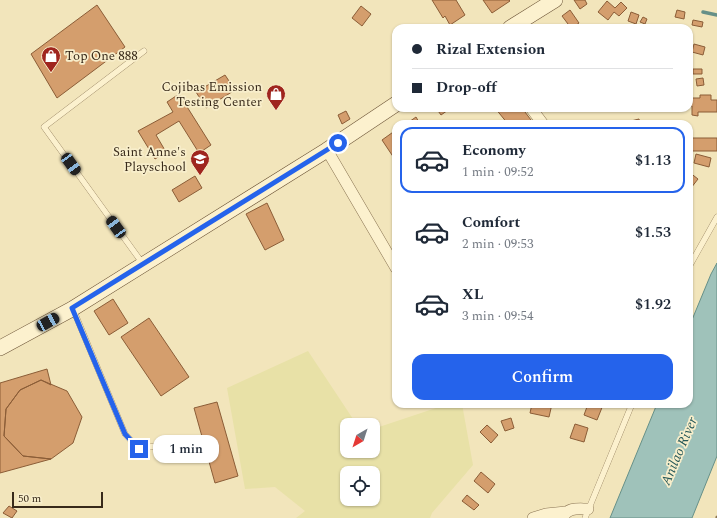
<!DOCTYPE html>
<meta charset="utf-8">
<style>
:root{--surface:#fff;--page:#f6f6f7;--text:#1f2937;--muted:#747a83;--line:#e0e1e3;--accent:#2563eb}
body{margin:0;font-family:Spectral,serif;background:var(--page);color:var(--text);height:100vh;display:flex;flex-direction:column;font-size:15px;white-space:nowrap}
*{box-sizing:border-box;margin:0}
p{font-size:13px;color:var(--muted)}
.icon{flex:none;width:22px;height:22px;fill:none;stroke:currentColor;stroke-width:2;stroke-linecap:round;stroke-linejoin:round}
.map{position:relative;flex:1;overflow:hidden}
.details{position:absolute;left:392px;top:120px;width:301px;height:288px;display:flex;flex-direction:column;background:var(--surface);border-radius:12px;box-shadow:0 1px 3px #0004}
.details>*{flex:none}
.top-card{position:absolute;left:392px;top:24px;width:301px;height:88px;border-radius:12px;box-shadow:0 1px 3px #0004;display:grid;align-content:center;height:88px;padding:0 20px;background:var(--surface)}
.needle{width:26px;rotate:219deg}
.buttons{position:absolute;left:340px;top:418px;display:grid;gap:8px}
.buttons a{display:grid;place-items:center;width:40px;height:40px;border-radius:8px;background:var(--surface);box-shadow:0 1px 3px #0004;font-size:20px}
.scale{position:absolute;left:12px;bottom:10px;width:91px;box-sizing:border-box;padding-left:4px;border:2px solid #382a1a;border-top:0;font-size:11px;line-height:14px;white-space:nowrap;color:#382a1a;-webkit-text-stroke:3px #f8eecb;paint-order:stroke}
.end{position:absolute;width:18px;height:18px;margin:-9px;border:5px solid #2563eb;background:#fff;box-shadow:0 0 0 2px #fff}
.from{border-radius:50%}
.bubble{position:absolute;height:28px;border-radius:12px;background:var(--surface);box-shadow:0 1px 3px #0004;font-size:13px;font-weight:600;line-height:28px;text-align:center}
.car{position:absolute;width:12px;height:24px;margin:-12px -6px;border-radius:5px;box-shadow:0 0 3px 1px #0007;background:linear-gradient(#222 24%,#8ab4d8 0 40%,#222 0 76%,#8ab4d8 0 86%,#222 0)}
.top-card b{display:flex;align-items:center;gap:14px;height:38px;font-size:15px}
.top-card b+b{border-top:1px solid var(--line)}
.top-card i{width:10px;height:10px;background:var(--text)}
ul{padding:7px 0 0;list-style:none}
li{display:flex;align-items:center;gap:12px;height:66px;margin:0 8px 6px;padding:0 12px;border:2px solid transparent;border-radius:12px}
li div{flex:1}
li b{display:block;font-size:15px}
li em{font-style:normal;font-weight:600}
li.active{border-color:var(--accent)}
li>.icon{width:36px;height:36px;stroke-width:1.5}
.cta{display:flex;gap:8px;margin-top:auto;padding:8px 20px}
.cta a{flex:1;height:46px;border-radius:12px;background:var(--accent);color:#fff;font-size:16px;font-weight:600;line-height:46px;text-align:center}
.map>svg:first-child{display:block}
.farmland{fill:#e8e1a7;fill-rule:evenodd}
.water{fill:#9fc2ba;stroke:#669088}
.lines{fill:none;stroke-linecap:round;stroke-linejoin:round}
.stream{stroke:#669088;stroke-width:3.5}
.building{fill:#d49e6d;stroke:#8b5d37}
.lane-casing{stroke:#8a7453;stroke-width:6}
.street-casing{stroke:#8a7453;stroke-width:12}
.secondary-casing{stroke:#6c5437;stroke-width:16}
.path{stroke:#8a7453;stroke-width:2;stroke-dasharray:3 2;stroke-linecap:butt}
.lane{stroke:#fcf1ce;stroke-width:5.5}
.street{stroke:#fcf1ce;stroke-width:11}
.secondary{stroke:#fcf1ce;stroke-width:15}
.route{stroke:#2563eb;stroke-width:5}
.labels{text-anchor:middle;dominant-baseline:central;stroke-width:3.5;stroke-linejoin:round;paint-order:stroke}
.poi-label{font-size:13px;fill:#382a1a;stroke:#f8eecb;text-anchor:end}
.water-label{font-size:14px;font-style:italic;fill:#275959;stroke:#f8eecb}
</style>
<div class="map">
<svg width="717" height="518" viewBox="0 0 717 518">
<rect width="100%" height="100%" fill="#f2e5bb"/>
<path class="farmland" d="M308,351L357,425H347V451H373V429L448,404H462L473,465L432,513L430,518H296L305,511L275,487L245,489L227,388ZM347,473H373V499H347Z"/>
<path class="water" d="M717,263V456L692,518H610L657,404H689V327L711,274Z"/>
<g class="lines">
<path class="stream" d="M703,12L717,15"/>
</g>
<path class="building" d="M432,0H456L465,15L450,25L445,16L443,18Z
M483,0H509L510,1L492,13Z
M574,0H585L587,4L580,9Z
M607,1L615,8L621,2L627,8L619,16L614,12L608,20L598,12Z
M97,5L125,47L57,98L31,54Z
M361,6L371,14L362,26L352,18Z
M570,10L579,23L572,28H571L562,16Z
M677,10L685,12L684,19L675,17Z
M631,12L639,15L636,24L628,21Z
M643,17L647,19L645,24L640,22Z
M693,20L703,22L702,27L692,25Z
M528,23L534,28H524Z
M642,25L655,27V28H641Z
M694,44L705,47L703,55L692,52Z
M693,69H702V74H693Z
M225,75L235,90L206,108L196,92Z
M703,78L704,85L697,86L696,79Z
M179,94L211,145L199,153L179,121L156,135L166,152L155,159L138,131L173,112L167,102Z
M700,95H711V100H717V112H698V116L692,115V106H689V98H700Z
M436,108H451L441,115Z
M495,108H522L534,124H508Z
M346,111L350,119L342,124L338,115Z
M416,117L420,124H406Z
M639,119L640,124H632L631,121Z
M396,130V161L382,140Z
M689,138H717V151H689Z
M696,154L711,158L709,167L694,163Z
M689,172L698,179L691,188L689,186Z
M195,176L202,188L179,202L172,190Z
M267,203L284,240L265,250L246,214Z
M113,299L128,323L109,335L94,311Z
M149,318L189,377L161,396L121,337Z
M47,369L51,385L41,380L20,390L6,409L4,436L23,456L51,459L0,473V383Z
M41,380L67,391L82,417L73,443L51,459L23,456L4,436L6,409L20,390Z
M217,402L238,476L215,483L194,408Z
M532,404H552L549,417L530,413Z
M588,404L603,405L597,420L584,415Z
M511,418L514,428L505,431L501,421Z
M575,424L588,428L584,442L570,438Z
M487,425L498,435L491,443L480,432Z
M481,472L495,484L488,493L474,481Z
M467,495L479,505L474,510L462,501Z
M9,506L17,511L12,518L3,513Z"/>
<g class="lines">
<g class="lane-casing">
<path id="lane" d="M143,264L44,127L144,51
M689,267L717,217
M73,309L125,434L139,449L192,439
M585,518L632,404"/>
</g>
<g class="street-casing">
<path id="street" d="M531,108L543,124
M327,150L396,268
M563,517C568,507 578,509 588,509
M533,518L546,514L566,512"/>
</g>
<g class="secondary-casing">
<path id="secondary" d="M510,28L555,0
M0,348L72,309L327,150L396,104"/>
</g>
<path class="path" d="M716,518L717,516"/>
<use href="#lane" class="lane"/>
<use href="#street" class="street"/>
<use href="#secondary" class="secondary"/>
</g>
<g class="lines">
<path class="route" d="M139,449L125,434L72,308L338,143"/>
</g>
<defs>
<g id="shop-pin" transform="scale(1)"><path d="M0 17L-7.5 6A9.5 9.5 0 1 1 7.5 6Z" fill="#9f251e" stroke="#f8eecb"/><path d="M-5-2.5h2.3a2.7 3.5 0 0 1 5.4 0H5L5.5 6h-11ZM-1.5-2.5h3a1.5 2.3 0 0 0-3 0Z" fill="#fff"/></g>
<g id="school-pin" transform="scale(1)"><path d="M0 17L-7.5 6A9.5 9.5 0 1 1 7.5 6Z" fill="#9f251e" stroke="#f8eecb"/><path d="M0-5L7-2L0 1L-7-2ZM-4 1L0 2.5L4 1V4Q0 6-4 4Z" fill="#fff"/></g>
</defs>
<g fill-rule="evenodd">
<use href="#shop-pin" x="51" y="56"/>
<use href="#shop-pin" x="276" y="94"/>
<use href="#school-pin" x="200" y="159"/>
</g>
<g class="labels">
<g class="poi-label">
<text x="65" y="56" text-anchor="start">Top One 888</text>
<text x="262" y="87">Cojibas Emission<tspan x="262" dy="15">Testing Center</tspan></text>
<text x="186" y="152">Saint Anne's<tspan x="186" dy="15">Playschool</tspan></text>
</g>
<g class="water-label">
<text transform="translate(679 451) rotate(-67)">Anilao River</text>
</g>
</g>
</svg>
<div class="buttons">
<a><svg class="needle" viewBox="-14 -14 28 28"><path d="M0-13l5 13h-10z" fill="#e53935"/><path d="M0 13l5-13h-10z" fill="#747a83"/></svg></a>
<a><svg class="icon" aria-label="locate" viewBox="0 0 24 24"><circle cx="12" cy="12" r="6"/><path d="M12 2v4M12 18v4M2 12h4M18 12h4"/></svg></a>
</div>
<div class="scale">50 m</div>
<i class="end from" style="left:338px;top:143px"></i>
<i class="end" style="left:139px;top:449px"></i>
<div class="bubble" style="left:153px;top:435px;width:66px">1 min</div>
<i class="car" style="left:71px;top:164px;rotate:144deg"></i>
<i class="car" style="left:116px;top:227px;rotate:324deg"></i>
<i class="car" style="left:48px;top:322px;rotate:61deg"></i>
<div class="top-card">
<b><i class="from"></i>Rizal Extension</b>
<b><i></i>Drop-off</b>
</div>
<section class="details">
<ul>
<li class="active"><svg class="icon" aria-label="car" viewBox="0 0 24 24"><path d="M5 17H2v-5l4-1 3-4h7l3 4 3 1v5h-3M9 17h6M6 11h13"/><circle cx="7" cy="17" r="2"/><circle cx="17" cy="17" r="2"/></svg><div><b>Economy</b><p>1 min · 09:52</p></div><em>$1.13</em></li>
<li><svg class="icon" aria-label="car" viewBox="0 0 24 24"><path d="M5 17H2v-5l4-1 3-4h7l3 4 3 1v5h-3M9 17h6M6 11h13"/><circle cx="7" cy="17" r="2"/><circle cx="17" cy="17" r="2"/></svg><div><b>Comfort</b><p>2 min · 09:53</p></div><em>$1.53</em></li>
<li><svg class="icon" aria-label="car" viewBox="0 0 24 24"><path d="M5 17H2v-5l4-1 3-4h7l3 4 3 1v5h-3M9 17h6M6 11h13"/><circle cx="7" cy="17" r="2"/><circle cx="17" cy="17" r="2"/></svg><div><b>XL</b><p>3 min · 09:54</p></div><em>$1.92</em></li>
</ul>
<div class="cta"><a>Confirm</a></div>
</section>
</div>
